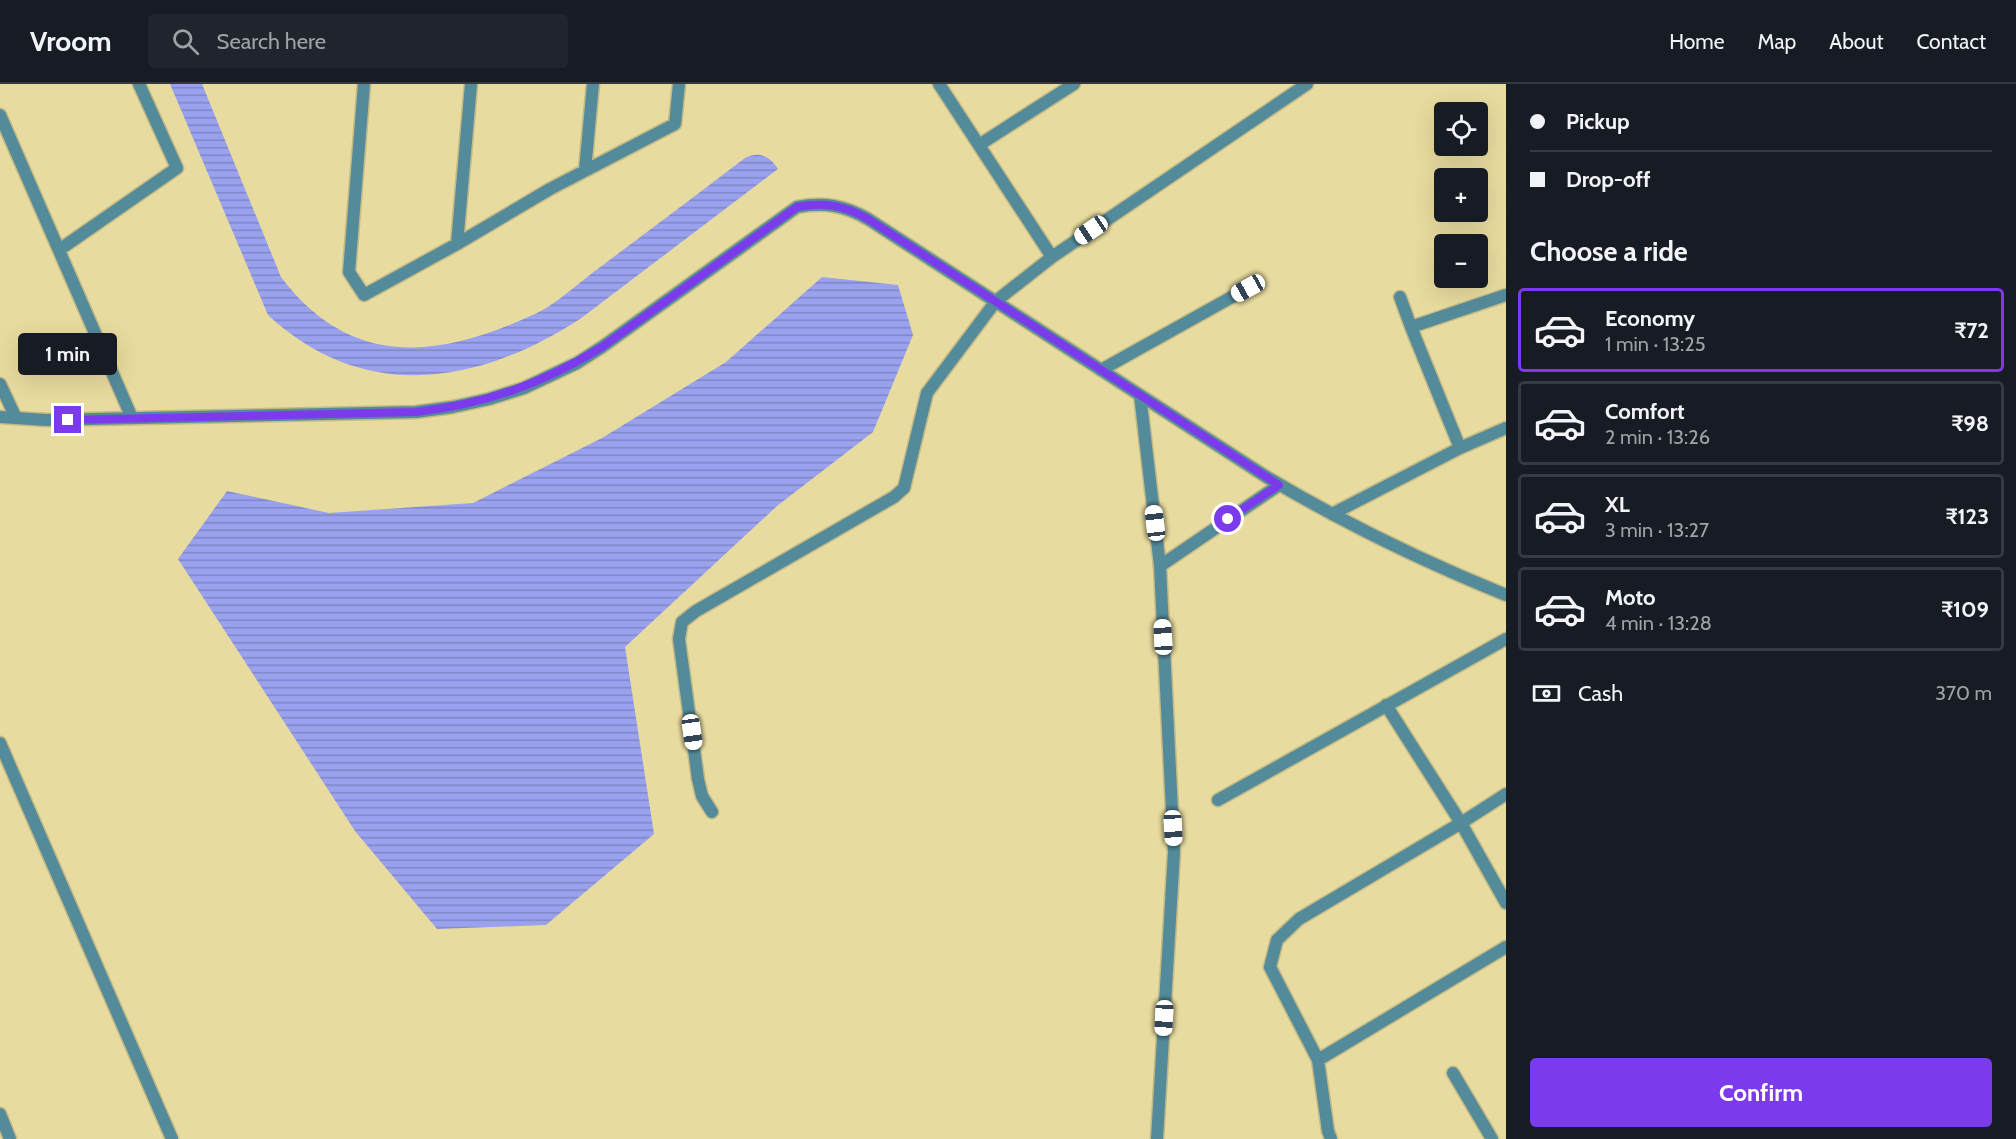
<!DOCTYPE html>
<meta charset="utf-8">
<style>
:root{--surface:#171b24;--page:#20242c;--text:#f1f3f6;--muted:#9ea1a6;--line:#363941;--accent:#7c3aed}
body{margin:0;font-family:Cabin,sans-serif;background:var(--page);color:var(--text);height:100vh;display:flex;flex-direction:column;font-size:22px;white-space:nowrap}
*{box-sizing:border-box;margin:0}
p{font-size:20px;color:var(--muted)}
.icon{flex:none;width:33px;height:33px;fill:none;stroke:currentColor;stroke-width:2;stroke-linecap:round;stroke-linejoin:round}
.map{position:relative;flex:1;overflow:hidden}
.details{display:flex;flex-direction:column;background:var(--surface);width:510px}
.details>*{flex:none}
.guide{display:grid;align-content:center;height:132px;padding:0 24px;background:var(--surface)}
.fabs{position:absolute;left:1434px;top:18px;display:grid;gap:12px}
.fabs a{display:grid;place-items:center;width:54px;height:54px;border-radius:6px;background:var(--surface);box-shadow:0 6px 24px #0002;font-size:30px}
.end{position:absolute;width:27px;height:27px;margin:-14px;border:8px solid #7c3aed;background:#fff;box-shadow:0 0 0 3px #fff}
.from{border-radius:50%}
.bubble{position:absolute;height:42px;border-radius:6px;background:var(--surface);box-shadow:0 6px 24px #0002;font-size:20px;font-weight:700;line-height:42px;text-align:center}
.car{position:absolute;width:18px;height:36px;margin:-18px -9px;border-radius:8px;box-shadow:0 0 4px 2px #0007;background:linear-gradient(#fff 24%,#345 0 40%,#fff 0 76%,#345 0 86%,#fff 0)}
.guide b{display:flex;align-items:center;gap:21px;height:57px;font-size:22px}
.guide b+b{border-top:2px solid var(--line)}
.guide i{width:15px;height:15px;background:var(--text)}
ul{padding:0;list-style:none}
li{display:flex;align-items:center;gap:18px;height:84px;margin:0 12px 9px;padding:0 12px;border:3px solid var(--line);border-radius:6px}
li div{flex:1}
li b{display:block;font-size:22px}
li em{font-style:normal;font-weight:700}
li.active{border-color:var(--accent)}
li>.icon{width:54px;height:54px;stroke-width:1.5}
h2{padding:0 24px;font-size:27px;line-height:72px}
.pay{display:flex;align-items:center;gap:15px;height:66px;padding:0 24px;font-size:22px}
.pay p{margin-inline-start:auto}
.primary-button{display:flex;gap:12px;margin-top:auto;padding:12px 24px}
.primary-button a{flex:1;height:69px;border-radius:6px;background:var(--accent);color:#fff;font-size:24px;font-weight:700;line-height:69px;text-align:center}
header{display:flex;align-items:center;gap:36px;box-sizing:border-box;height:84px;padding:0 30px;background:var(--surface);border-bottom:2px solid var(--line)}
header strong{font-size:28px}
nav{display:flex;gap:33px;margin-inline-start:auto;font-size:21px}
.search{width:420px;height:54px;background:var(--page);display:flex;align-items:center;gap:15px;box-sizing:border-box;padding:0 21px;border-radius:6px;color:var(--muted);font-size:22px}
main{display:flex;flex:1;min-height:0}
.map>svg:first-child{display:block}
.water{fill:url(#water-rules)}
.lines{fill:none;stroke-linecap:round;stroke-linejoin:round}
.minor-casing{stroke:#c4ba85;stroke-width:15}
.tertiary-casing{stroke:#c4ba85;stroke-width:15}
.minor{stroke:#548b9b;stroke-width:12}
.tertiary{stroke:#548b9b;stroke-width:12}
.route{stroke:#7c3aed;stroke-width:8}
</style>
<header>
<strong>Vroom</strong>
<div class="search"><svg class="icon" aria-label="search" viewBox="0 0 24 24"><circle cx="10" cy="10" r="6"/><path d="M15 15l6 6"/></svg>Search here</div>
<nav><a>Home</a><a>Map</a><a>About</a><a>Contact</a></nav>
</header>
<main>
<div class="map">
<svg width="1506" height="1055" viewBox="0 0 1506 1055">
<defs>
<pattern id="water-rules" width="6" height="5" patternUnits="userSpaceOnUse" patternTransform="scale(1.5)"><rect width="6" height="5" fill="#9aa2ef"/><path d="M0 2.5h6" fill="none" stroke="#7f85c1"/></pattern>
</defs>
<rect width="100%" height="100%" fill="#e7db9f"/>
<path class="water" d="M170,0H202L281,193C352,287 441,274 537,229C555,221 582,196 599,184C648,147 697,111 745,74C759,67 770,72 778,85L580,235C478,301 364,320 268,231Z
M822,193L898,201L913,251L873,348L777,422L625,563L654,750L546,841L437,845L355,747L178,475L227,407L329,429L473,419L602,354L726,278Z"/>
<g class="lines">
<g class="minor-casing">
<path id="minor" d="M364,0L349,188L364,211L457,160L550,105L675,40L679,0
M939,0L1052,173
M0,31L132,334
M979,61L1074,0
M585,86L593,0
M457,160L471,0
M59,166L177,84L139,0
M1400,213L1411,243
M1101,286L1248,204
M0,300L16,334
M1460,364L1506,344
M1332,430L1460,364L1411,243L1506,211
M1160,482L1279,401
M1386,621L1461,739L1506,819
M0,659L172,1055
M1218,716L1506,555
M712,728L702,712L698,695L679,555L682,538L696,527L894,413L904,404L927,309L996,217L1052,173L1307,0
M1318,976L1270,883L1277,856L1299,835L1461,739L1506,710
M1453,989L1492,1055
M0,1030L10,1055
M1331,1055L1328,1047L1318,976L1506,863"/>
</g>
<g class="tertiary-casing">
<path id="tertiary" d="M1140,311L1160,482L1174,768L1157,1055
M0,333L46,336L416,328L453,323L489,315L524,304L577,279L602,263L797,123C823,118 844,121 868,135L1265,392C1342,438 1422,477 1506,511"/>
</g>
<use href="#minor" class="minor"/>
<use href="#tertiary" class="tertiary"/>
</g>
<g class="lines">
<path class="route" d="M68,336L416,328C486,320 542,300 602,263L797,123C823,118 844,121 868,135L1279,401L1228,435"/>
</g>
</svg>
<div class="fabs">
<a><svg class="icon" aria-label="locate" viewBox="0 0 24 24"><circle cx="12" cy="12" r="6"/><path d="M12 2v4M12 18v4M2 12h4M18 12h4"/></svg></a>
<a>+</a>
<a>−</a>
</div>
<i class="end from" style="left:1228px;top:435px"></i>
<i class="end" style="left:68px;top:336px"></i>
<div class="bubble" style="left:18px;top:249px;width:99px">1 min</div>
<i class="car" style="left:1091px;top:146px;rotate:236deg"></i>
<i class="car" style="left:1248px;top:204px;rotate:241deg"></i>
<i class="car" style="left:1155px;top:439px;rotate:353deg"></i>
<i class="car" style="left:1163px;top:553px;rotate:357deg"></i>
<i class="car" style="left:692px;top:648px;rotate:172deg"></i>
<i class="car" style="left:1173px;top:744px;rotate:177deg"></i>
<i class="car" style="left:1164px;top:934px;rotate:183deg"></i>
</div>
<section class="details">
<div class="guide">
<b><i class="from"></i>Pickup</b>
<b><i></i>Drop-off</b>
</div>
<h2>Choose a ride</h2>
<ul>
<li class="active"><svg class="icon" aria-label="car" viewBox="0 0 24 24"><path d="M5 17H2v-5l4-1 3-4h7l3 4 3 1v5h-3M9 17h6M6 11h13"/><circle cx="7" cy="17" r="2"/><circle cx="17" cy="17" r="2"/></svg><div><b>Economy</b><p>1 min · 13:25</p></div><em>₹72</em></li>
<li><svg class="icon" aria-label="car" viewBox="0 0 24 24"><path d="M5 17H2v-5l4-1 3-4h7l3 4 3 1v5h-3M9 17h6M6 11h13"/><circle cx="7" cy="17" r="2"/><circle cx="17" cy="17" r="2"/></svg><div><b>Comfort</b><p>2 min · 13:26</p></div><em>₹98</em></li>
<li><svg class="icon" aria-label="car" viewBox="0 0 24 24"><path d="M5 17H2v-5l4-1 3-4h7l3 4 3 1v5h-3M9 17h6M6 11h13"/><circle cx="7" cy="17" r="2"/><circle cx="17" cy="17" r="2"/></svg><div><b>XL</b><p>3 min · 13:27</p></div><em>₹123</em></li>
<li><svg class="icon" aria-label="car" viewBox="0 0 24 24"><path d="M5 17H2v-5l4-1 3-4h7l3 4 3 1v5h-3M9 17h6M6 11h13"/><circle cx="7" cy="17" r="2"/><circle cx="17" cy="17" r="2"/></svg><div><b>Moto</b><p>4 min · 13:28</p></div><em>₹109</em></li>
</ul>
<div class="pay"><svg class="icon" aria-label="cash" viewBox="0 0 24 24"><path d="M3 7h18v10H3z"/><circle cx="12" cy="12" r="2"/></svg>Cash<p>370 m</p></div>
<div class="primary-button"><a>Confirm</a></div>
</section>
</main>
